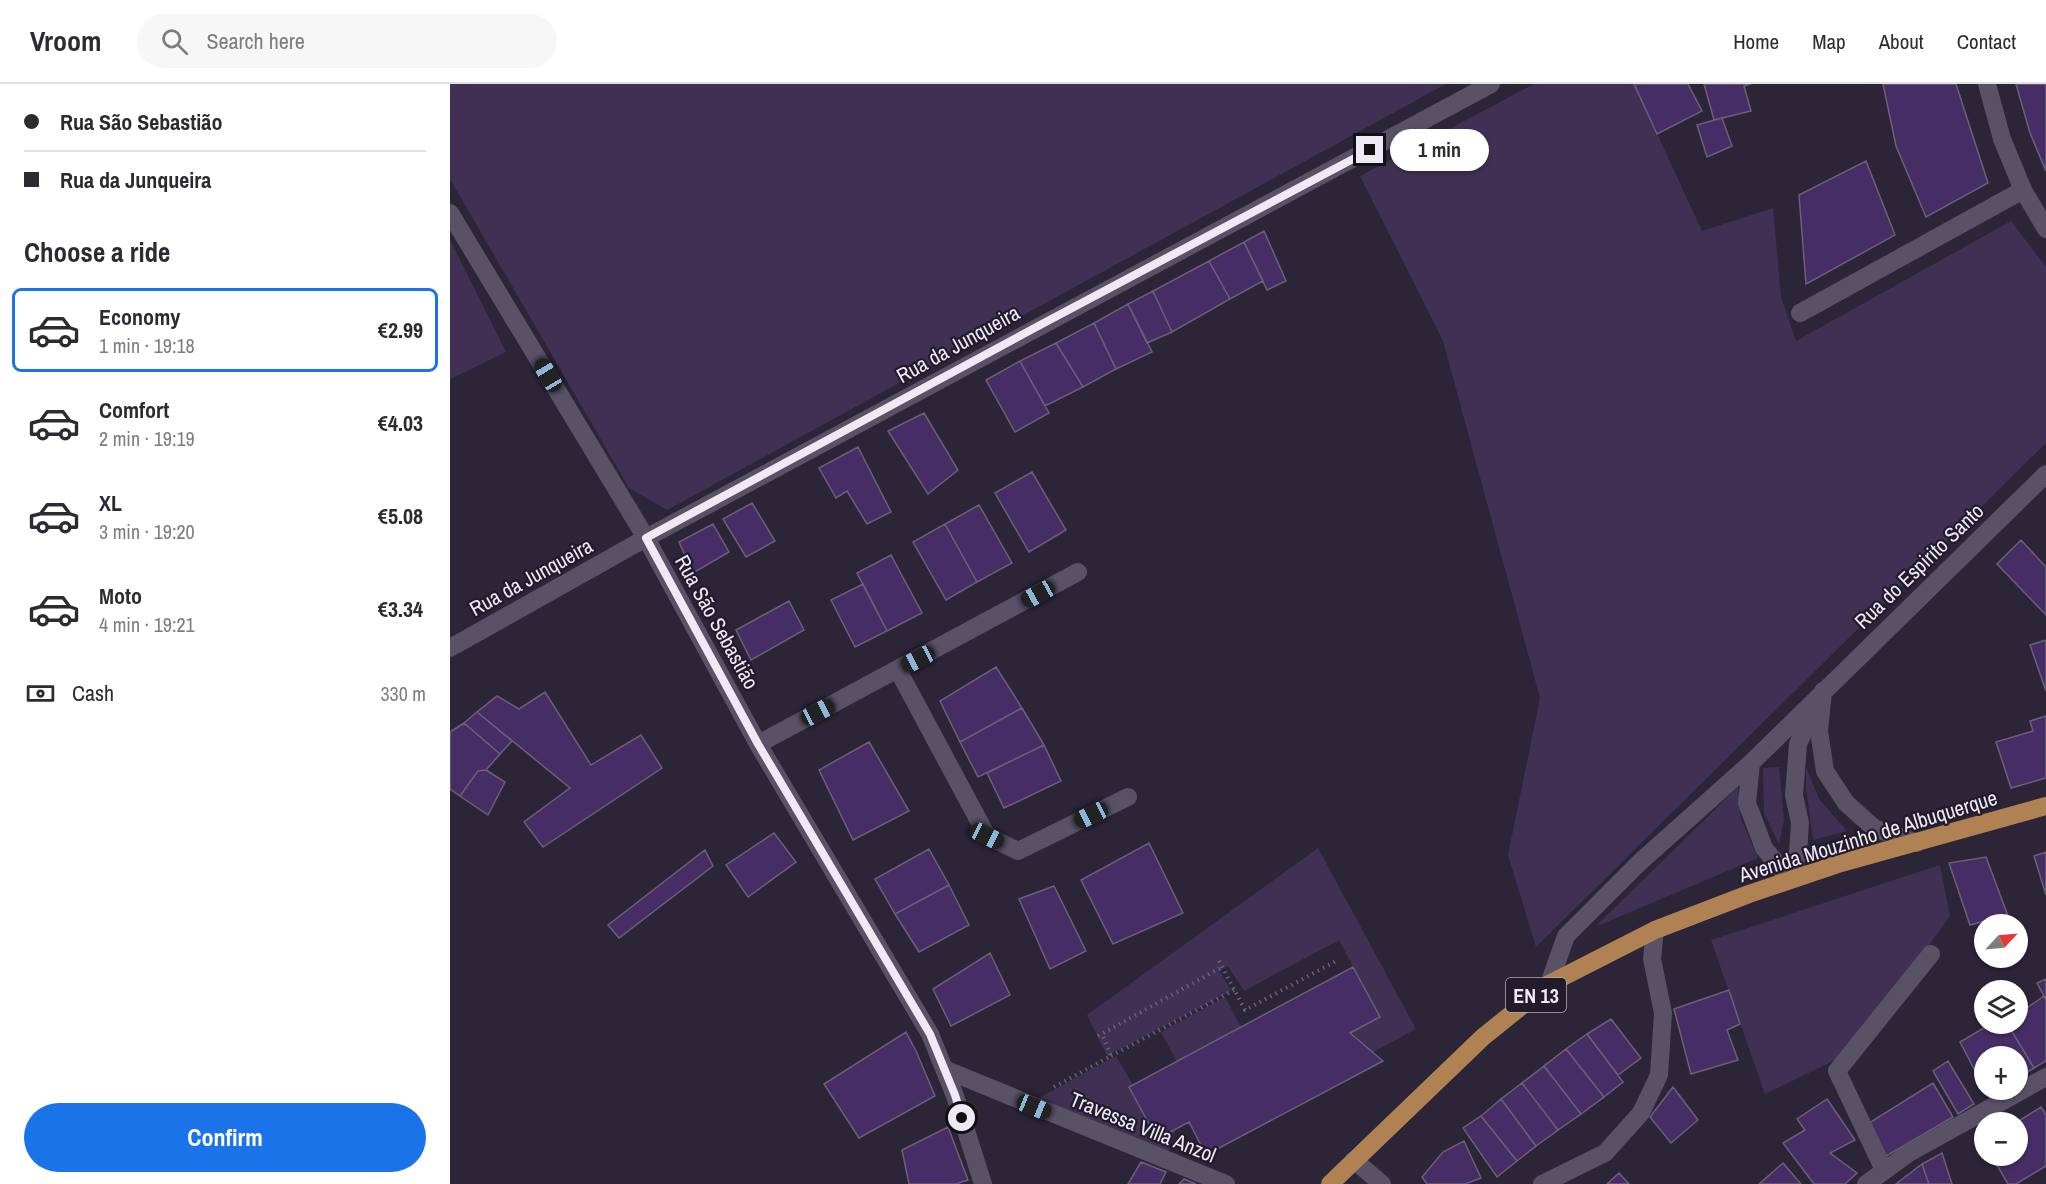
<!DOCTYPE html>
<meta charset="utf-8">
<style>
:root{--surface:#fff;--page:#f7f7f7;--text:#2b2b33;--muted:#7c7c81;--line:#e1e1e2;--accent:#1a73e8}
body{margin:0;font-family:"Archivo Narrow",sans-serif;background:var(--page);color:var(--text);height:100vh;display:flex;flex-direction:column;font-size:22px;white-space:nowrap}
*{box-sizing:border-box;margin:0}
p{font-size:20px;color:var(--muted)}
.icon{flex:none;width:33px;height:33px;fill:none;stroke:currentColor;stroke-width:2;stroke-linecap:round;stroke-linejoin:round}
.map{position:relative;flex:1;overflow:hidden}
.sheet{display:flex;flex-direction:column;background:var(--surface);width:450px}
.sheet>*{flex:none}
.top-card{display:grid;align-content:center;height:132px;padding:0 24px;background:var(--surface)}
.needle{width:39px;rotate:64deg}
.controls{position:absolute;left:1524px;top:830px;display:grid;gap:12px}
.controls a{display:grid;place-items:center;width:54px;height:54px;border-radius:50%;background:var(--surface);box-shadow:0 2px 4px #0004;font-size:30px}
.end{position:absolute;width:27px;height:27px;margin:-14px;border:8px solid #eee9f5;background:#111;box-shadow:0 0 0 3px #111}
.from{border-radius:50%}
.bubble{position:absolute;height:42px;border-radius:21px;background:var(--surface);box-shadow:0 2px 4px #0004;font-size:20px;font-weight:800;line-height:42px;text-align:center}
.car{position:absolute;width:18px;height:36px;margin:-18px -9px;border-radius:8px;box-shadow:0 0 4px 2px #0007;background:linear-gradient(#222 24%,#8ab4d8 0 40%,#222 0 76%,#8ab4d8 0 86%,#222 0)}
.top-card b{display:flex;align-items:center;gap:21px;height:57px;font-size:22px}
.top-card b+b{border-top:2px solid var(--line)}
.top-card i{width:15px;height:15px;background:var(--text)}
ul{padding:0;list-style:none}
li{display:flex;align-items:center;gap:18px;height:84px;margin:0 12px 9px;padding:0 12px;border:3px solid transparent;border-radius:9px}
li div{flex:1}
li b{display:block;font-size:22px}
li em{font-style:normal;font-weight:800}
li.active{border-color:var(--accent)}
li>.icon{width:54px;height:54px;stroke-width:1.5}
h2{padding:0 24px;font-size:27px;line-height:72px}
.pay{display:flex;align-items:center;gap:15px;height:66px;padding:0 24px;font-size:22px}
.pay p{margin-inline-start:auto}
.primary-button{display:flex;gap:12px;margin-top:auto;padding:12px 24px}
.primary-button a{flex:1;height:69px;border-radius:36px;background:var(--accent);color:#fff;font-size:24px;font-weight:800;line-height:69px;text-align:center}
header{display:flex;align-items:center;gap:36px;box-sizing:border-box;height:84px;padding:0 30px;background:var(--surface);border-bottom:2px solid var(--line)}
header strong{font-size:28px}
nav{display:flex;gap:33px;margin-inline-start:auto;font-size:21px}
.search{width:420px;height:54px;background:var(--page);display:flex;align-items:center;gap:15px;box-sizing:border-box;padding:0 21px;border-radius:33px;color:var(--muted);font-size:22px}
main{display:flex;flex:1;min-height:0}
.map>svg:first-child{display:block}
.green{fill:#403154}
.building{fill:#472d65;stroke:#6a6176;stroke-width:1.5}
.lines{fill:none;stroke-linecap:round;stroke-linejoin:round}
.path{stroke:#696273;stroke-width:4;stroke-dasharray:1.5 4.5;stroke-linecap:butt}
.lane{stroke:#595166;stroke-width:18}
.street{stroke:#595166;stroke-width:18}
.primary{stroke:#af8153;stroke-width:18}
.route{stroke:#eee9f5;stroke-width:8}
.labels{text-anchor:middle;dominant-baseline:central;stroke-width:4.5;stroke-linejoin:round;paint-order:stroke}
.shield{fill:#221b2c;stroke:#b1abb9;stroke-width:1.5}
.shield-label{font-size:20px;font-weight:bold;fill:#eee9f5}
.street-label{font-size:21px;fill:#eee9f5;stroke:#221b2c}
</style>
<header>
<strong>Vroom</strong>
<div class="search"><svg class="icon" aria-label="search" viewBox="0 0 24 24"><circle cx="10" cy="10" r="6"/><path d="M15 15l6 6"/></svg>Search here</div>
<nav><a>Home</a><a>Map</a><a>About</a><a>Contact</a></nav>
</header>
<main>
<section class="sheet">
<div class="top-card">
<b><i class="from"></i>Rua São Sebastião</b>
<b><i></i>Rua da Junqueira</b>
</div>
<h2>Choose a ride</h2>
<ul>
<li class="active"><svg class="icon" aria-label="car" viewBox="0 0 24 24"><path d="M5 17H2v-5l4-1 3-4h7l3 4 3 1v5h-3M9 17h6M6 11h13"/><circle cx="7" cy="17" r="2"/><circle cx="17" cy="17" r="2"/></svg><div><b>Economy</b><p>1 min · 19:18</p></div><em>€2.99</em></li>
<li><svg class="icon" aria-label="car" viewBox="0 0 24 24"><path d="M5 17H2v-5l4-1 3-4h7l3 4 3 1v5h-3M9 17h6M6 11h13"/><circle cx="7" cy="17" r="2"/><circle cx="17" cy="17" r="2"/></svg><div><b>Comfort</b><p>2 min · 19:19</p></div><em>€4.03</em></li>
<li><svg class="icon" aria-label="car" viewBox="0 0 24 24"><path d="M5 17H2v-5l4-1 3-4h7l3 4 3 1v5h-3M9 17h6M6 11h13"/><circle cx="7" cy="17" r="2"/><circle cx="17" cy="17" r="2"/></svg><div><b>XL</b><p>3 min · 19:20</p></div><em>€5.08</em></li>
<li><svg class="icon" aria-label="car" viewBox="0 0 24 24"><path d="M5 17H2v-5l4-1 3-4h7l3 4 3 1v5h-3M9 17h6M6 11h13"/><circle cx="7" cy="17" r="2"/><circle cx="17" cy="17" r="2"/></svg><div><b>Moto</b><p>4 min · 19:21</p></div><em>€3.34</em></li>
</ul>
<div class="pay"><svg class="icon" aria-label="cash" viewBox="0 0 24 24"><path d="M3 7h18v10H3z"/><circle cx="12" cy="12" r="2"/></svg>Cash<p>330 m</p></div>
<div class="primary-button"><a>Confirm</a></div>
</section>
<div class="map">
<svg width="1596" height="1100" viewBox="0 0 1596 1100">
<rect width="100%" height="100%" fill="#2c2437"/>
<path class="green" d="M0,0H996L217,426L179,404L0,95Z
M1084,0H1184L1252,147L1323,124L1331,213L1346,257L1561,137L1596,183V359L1086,863L1058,771L1090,614L993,257L910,92Z
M0,156L56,268L0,295Z
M1329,683L1334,736L1329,760L1314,729L1313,684Z
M1356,683L1369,715L1397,747L1363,756L1356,703Z
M1288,703L1291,735L1308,774L1145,843Z
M868,764L966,945L923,968L900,949L930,933L889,856L794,907L778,882L770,887L781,907L657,972L637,931Z
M1490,781L1500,832L1400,969L1315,1010L1261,856Z
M775,913L791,943L727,978L711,948Z
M666,972L683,1001L679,1004L706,1054L726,1044L718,1069L587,1015Z"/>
<path class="building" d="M1184,0H1238L1252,27L1207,50Z
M1254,0H1301L1294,2L1301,27L1264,36Z
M1433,0H1506L1538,99L1476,133L1446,62Z
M1566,0H1596V87L1580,49Z
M1272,34L1282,62L1257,73L1247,41Z
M1416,77L1445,151L1356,200L1349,111Z
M814,147L836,197L817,206L794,158Z
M794,158L813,197L780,215L759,177Z
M759,177L780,215L722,248L703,207Z
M703,207L722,248L697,259L678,220Z
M678,220L702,268L666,285L644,239Z
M644,239L666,285L633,303L606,259Z
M606,259L633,303L595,322L570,277Z
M570,277L599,329L565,348L536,296Z
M474,329L508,386L478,410L438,347Z
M408,363L441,428L417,440L397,407L386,414L369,384Z
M582,388L616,446L579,468L545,409Z
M302,419L325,457L296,473L273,435Z
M529,421L562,479L527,498L495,440Z
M263,440L279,468L243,489L229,458Z
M495,440L527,498L496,516L463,458Z
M1571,456L1596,483V531L1547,480Z
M441,471L472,529L437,547L407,489Z
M413,500L437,547L405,563L381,516Z
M339,517L354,546L301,576L286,546Z
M1596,556V607L1580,561Z
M546,583L572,624L510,658L490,617Z
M95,608L141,681L191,651L212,684L93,763L74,738L120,704L27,628L47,612L69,625Z
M572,624L594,661L528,693L510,658Z
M27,628L62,657L50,670L14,639Z
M1596,632V694L1561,704L1546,658L1583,647L1580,637Z
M14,639L50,670L36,686L28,687L10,712L0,705V648Z
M419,658L459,727L403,756L369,686Z
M594,661L611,697L554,724L537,689Z
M36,686L55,698L38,731L10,712L28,687Z
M324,749L346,778L298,813L276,781Z
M699,759L733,829L663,860L631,796Z
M479,765L499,801L445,830L425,795Z
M255,766L263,782L169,854L158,841Z
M1596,768V811L1584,772Z
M1536,773L1561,840H1544L1542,835L1520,841L1499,779Z
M499,801L519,841L469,868L445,830Z
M604,802L636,867L600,885L569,815Z
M540,869L560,911L501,942L483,905Z
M903,883L930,933L900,949L933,977L756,1071L739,1038L707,1055L679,1003Z
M1596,895V916L1587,899Z
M1279,906L1290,940L1277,946L1288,976L1241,990L1224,925Z
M1594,912L1596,916V977L1584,984L1557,939H1568V930Z
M1161,935L1191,974L1168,991L1137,950Z
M1542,939H1557L1584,984L1568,994V972H1534V1004L1510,958Z
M456,948L466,967L485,1012L409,1054L374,1000Z
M1137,950L1173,998L1154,1013L1116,965Z
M1116,965L1154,1013L1131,1030L1094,982Z
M1498,977L1524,1020L1508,1030L1483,987Z
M1094,982L1131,1030L1108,1046L1072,999Z
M1072,999L1108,1046L1086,1062L1051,1015Z
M1483,999L1503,1033L1433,1074L1419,1039Z
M1223,1003L1248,1036L1221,1059L1200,1033Z
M1535,1005H1549L1538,1012Z
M1051,1015L1086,1062L1067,1077L1031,1032Z
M1377,1015L1405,1056L1380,1069L1407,1089L1395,1100H1364L1333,1059L1355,1046L1347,1035Z
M1591,1023L1596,1031V1082L1566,1100H1558L1541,1071H1568L1567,1038Z
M1031,1032L1067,1077L1047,1093L1013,1044Z
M498,1043L518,1096L506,1100H459L452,1066Z
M1014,1057L1031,1094L1015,1100H977L972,1093L993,1068Z
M1492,1069L1502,1100H1479L1472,1080Z
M691,1078L716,1088L710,1100H678Z
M1333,1079L1351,1100H1309Z
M1472,1080L1479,1100H1446Z
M1169,1089L1179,1100H1157Z
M734,1095L746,1100H729Z"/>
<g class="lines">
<path class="path" d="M769,877L795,926L888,876
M648,952L772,883
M661,972L784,906
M604,1003L661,972L652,950"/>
<path class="lane" d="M1434,1086L1387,987L1481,870"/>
<path class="street" d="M1537,0L1552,55L1573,106L1596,145
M0,129L196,454L308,660L480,950L505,1012L533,1100
M1350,229L1573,106
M0,564L196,454L1041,0
M448,586L537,752L568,767L678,713
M1373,607L1369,647L1375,687L1396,719L1424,744L1467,759
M308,660L628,488
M1301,679L1297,719L1314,764L1340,796
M1340,796L1348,768L1350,739L1344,711L1348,660L1367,619
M1099,900L1116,852L1190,778L1301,679L1596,390
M494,985L776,1100
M904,1076L932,1100
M1092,1100L1155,1069L1191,1029L1209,991L1213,929L1202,875L1205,846
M1416,1100L1459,1069L1596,993"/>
<path class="primary" d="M880,1100L1033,953L1099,900L1205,846L1299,810L1391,779L1596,722"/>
</g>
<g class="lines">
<path class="route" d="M512,1034L505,1011L480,950L308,660L196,454L592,240L920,66"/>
</g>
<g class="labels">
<rect class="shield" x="1056" y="894" width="60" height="34" rx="4.5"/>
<g class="shield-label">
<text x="1086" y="911">EN 13</text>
</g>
<g class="street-label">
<text transform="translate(508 260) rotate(-29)">Rua da Junqueira</text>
<text transform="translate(1469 482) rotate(-44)">Rua do Espirito Santo</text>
<text transform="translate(81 493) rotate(-29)">Rua da Junqueira</text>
<text transform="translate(267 538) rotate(61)">Rua São Sebastião</text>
<text transform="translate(1418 752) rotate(-17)">Avenida Mouzinho de Albuquerque</text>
<text transform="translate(693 1043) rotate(22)">Travessa Villa Anzol</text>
</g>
</g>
</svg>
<div class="controls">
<a><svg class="needle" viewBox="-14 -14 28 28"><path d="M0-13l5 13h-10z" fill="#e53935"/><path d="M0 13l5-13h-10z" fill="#7c7c81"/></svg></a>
<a><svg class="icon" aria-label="layers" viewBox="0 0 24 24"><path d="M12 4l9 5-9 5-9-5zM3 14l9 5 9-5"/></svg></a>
<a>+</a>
<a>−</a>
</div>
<i class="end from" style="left:512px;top:1034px"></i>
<i class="end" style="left:920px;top:66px"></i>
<div class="bubble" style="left:940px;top:45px;width:99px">1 min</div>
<i class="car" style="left:98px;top:291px;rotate:329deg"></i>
<i class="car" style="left:588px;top:510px;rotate:241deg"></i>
<i class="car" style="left:468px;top:575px;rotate:242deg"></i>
<i class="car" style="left:368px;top:628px;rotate:62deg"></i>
<i class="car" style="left:641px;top:731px;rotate:244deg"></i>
<i class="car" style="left:537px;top:752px;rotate:117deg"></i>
<i class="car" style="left:584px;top:1023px;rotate:112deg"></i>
</div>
</main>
